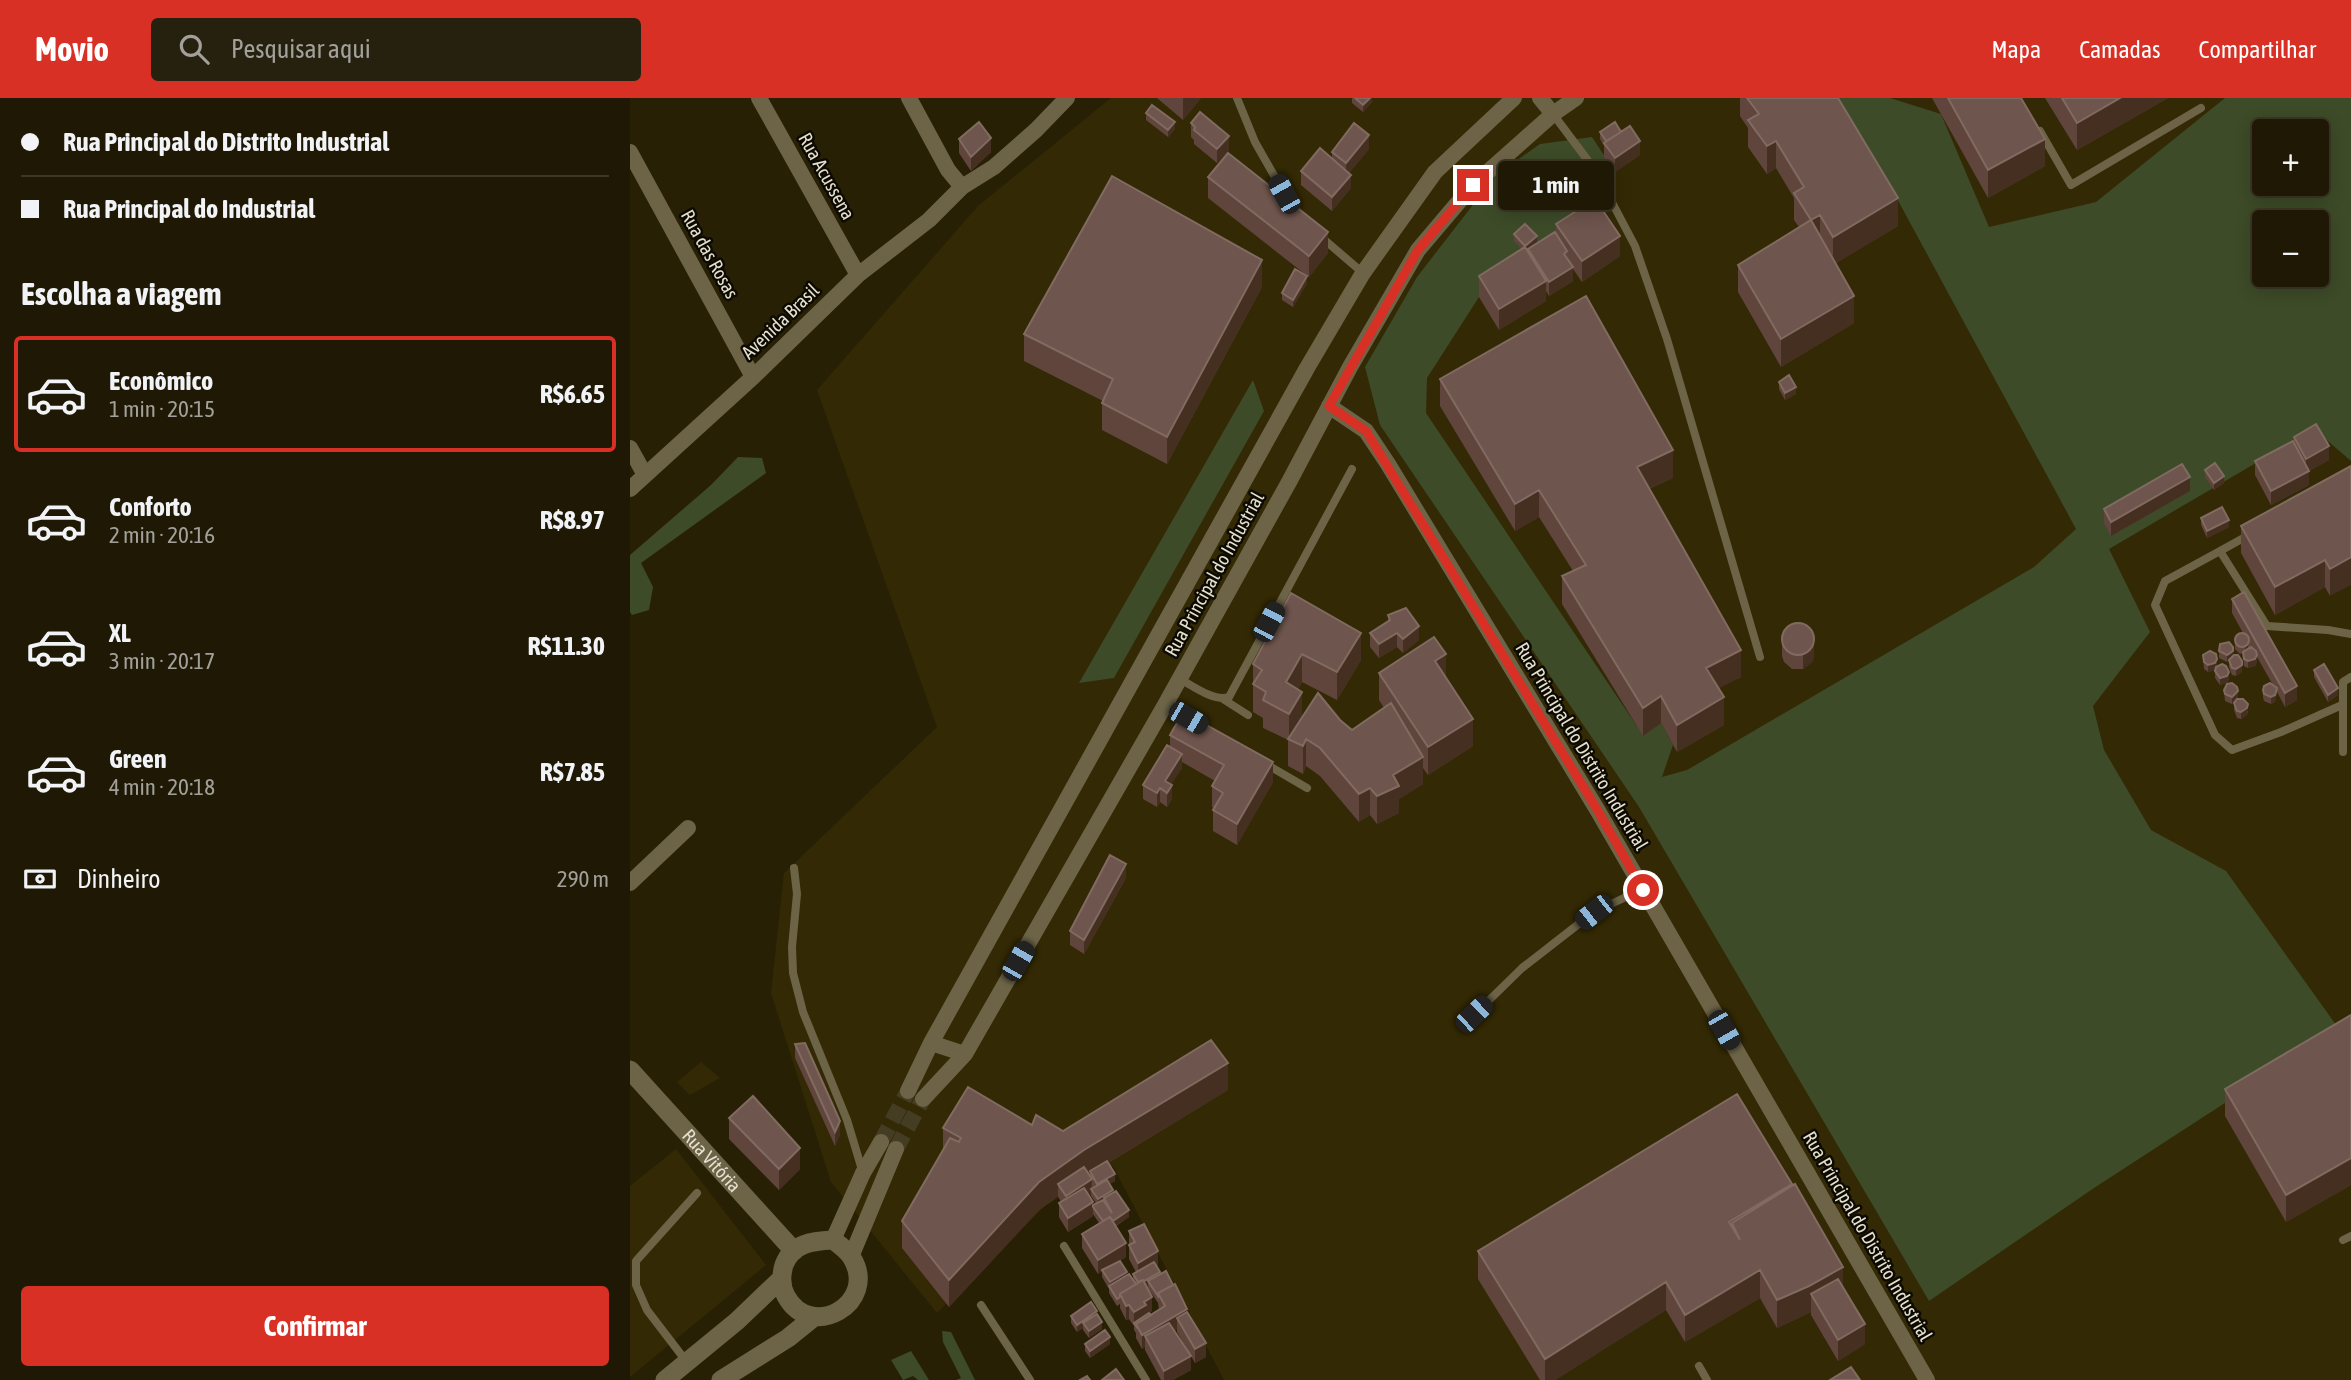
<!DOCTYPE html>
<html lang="pt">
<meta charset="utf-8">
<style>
:root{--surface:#1e1804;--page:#26210e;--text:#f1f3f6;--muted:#a1a09a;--line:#3c3726;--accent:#d93025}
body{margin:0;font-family:"Asap Condensed",sans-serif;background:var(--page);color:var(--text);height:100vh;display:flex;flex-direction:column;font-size:26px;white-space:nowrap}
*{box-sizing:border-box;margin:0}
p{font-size:23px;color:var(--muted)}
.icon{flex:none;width:38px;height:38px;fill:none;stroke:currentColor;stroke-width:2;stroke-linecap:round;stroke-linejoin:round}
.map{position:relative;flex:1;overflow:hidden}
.details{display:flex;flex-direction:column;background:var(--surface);width:630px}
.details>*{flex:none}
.guide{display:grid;align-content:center;height:154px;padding:0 21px;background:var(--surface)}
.tools{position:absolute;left:1622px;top:21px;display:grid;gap:14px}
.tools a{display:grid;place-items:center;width:77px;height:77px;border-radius:7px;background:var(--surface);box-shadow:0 4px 18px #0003,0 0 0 2px var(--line);font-size:35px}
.end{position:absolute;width:32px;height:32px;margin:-16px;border:9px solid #d93025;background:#fff;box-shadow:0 0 0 4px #fff}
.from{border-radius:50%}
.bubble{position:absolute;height:49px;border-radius:7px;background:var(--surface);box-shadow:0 4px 18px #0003,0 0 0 2px var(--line);font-size:23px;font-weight:700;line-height:49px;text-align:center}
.car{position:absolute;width:21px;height:42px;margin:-21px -10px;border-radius:9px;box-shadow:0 0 5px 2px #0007;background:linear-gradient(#222 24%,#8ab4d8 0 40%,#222 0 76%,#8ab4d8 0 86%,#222 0)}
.guide b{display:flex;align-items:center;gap:24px;height:66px;font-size:26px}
.guide b+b{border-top:2px solid var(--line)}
.guide i{width:18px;height:18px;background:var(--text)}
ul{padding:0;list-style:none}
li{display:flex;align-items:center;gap:21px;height:116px;margin:0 14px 10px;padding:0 7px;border:4px solid transparent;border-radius:7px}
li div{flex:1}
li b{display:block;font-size:26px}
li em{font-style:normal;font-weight:700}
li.active{border-color:var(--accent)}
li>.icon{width:63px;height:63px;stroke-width:1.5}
h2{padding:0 21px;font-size:32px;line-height:84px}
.pay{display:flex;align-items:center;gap:18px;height:77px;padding:0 21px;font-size:26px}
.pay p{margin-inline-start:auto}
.action{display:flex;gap:14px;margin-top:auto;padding:14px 21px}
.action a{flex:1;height:80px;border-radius:7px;background:var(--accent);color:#fff;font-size:28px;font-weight:700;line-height:80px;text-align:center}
header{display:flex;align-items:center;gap:42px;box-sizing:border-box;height:98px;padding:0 35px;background:var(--accent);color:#fff}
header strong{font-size:33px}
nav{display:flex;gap:38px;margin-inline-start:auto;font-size:24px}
.search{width:490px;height:63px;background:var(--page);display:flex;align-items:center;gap:18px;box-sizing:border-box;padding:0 24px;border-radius:7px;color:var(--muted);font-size:26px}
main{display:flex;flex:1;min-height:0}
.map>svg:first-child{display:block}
.built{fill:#332904;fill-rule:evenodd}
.green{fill:#3d4b28;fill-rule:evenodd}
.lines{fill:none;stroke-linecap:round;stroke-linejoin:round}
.minor-tunnel{stroke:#443d23;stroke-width:16;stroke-dasharray:16 8;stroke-linecap:butt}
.service{stroke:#6d6448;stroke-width:8}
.minor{stroke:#6d6448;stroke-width:16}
.tertiary{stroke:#6d6448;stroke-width:19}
.secondary{stroke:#6d6448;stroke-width:19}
.wall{fill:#60453d;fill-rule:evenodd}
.shaded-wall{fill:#442f20}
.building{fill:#6e554d;stroke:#816b61;stroke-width:2}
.route{stroke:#d93025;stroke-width:9}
.labels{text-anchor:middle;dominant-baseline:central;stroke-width:5;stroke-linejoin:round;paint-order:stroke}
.street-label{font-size:19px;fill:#e5e0d0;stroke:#0d0a02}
</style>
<header>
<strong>Movio</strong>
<div class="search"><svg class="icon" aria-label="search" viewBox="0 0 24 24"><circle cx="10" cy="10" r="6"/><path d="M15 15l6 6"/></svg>Pesquisar aqui</div>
<nav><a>Mapa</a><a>Camadas</a><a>Compartilhar</a></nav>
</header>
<main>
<section class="details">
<div class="guide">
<b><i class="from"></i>Rua Principal do Distrito Industrial</b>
<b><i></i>Rua Principal do Industrial</b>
</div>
<h2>Escolha a viagem</h2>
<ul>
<li class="active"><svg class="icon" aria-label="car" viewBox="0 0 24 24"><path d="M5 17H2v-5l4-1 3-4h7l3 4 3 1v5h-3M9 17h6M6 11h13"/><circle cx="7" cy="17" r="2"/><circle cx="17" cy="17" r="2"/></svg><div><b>Econômico</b><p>1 min · 20:15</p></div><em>R$6.65</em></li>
<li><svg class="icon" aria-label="car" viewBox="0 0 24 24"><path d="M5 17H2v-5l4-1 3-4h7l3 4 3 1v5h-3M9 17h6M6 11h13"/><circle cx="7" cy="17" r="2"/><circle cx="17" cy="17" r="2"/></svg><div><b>Conforto</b><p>2 min · 20:16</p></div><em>R$8.97</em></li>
<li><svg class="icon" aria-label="car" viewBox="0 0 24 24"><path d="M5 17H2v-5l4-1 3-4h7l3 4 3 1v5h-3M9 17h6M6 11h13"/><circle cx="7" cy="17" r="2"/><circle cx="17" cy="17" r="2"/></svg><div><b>XL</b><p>3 min · 20:17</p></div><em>R$11.30</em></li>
<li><svg class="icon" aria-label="car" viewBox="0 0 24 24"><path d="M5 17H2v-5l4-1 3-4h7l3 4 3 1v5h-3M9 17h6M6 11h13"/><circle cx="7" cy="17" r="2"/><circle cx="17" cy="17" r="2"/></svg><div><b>Green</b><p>4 min · 20:18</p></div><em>R$7.85</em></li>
</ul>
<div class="pay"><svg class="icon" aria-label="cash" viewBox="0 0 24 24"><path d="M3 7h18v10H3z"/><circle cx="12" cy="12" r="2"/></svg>Dinheiro<p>290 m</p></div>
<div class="action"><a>Confirmar</a></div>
</section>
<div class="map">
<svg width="1721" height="1282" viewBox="0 0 1721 1282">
<rect width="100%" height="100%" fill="#282005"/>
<path class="built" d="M481,0H1721V1282H594L483,1068L415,1108L307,1215L201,1084L141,895L154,775L307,629L187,292L348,108ZM1634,33H1687V86H1634ZM1634,124H1687V177H1634Z
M71,964L90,980L60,997L47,984Z
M46,1051L136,1167L0,1279V1088Z"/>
<path class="green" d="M1209,0H1260L1311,16L1359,129L1466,104L1595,0H1721V363L1684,331L1479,451L1520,534L1463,608L1474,652L1521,732L1596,773L1709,931L1464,1090L1299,1203L1009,709L750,327L735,269L787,179L866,77L910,46L962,39L985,74L935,125L849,199L797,280L796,315L1013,637L1031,625L1043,647L1032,679L1057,672L1404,469L1446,431L1265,97ZM1634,33H1687V86H1634ZM1634,124H1687V177H1634Z
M623,282L634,313L484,580L449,585Z
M108,359L132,360L136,375L11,465L23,489L19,512L2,517L0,514V457L81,387Z
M312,1233L321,1234L345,1282H326L331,1280L313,1244Z
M281,1253L299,1282H288L283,1278L273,1282L261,1262Z"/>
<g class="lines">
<path class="minor-tunnel" d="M251,1044L278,993
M266,1051L293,1001"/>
<path class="service" d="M607,0L625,44L662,109
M923,16L965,72L1005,148L1037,241L1130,559
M1410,33L1441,87L1571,10
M690,138L733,175
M1619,437L1590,453L1637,528L1698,532L1721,536
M1590,453L1535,483L1525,507L1585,637L1602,652L1651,634L1712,607
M550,581C563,588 584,604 599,599L722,371
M593,601L618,617
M535,607L560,621
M1713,654V584L1721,579
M634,665L677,690
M164,770L167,796L162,849L163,875L173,914L217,1022L233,1075
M844,917L892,870L964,814L1013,791
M1713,1142L1721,1138
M434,1148L516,1282
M351,1207L400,1282
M56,1263L17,1212L6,1187V1163L67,1095
M1069,1268L1077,1282"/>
<path class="minor" d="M129,0L228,177
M279,0L318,72L332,89
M910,0L923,16
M0,54L123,279
M699,308L736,333L758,366L968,713L1297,1282
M0,350L15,377
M0,391L123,279L228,177L299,122L332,89L364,69L406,32L437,0
M0,785L58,730
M301,945L335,956
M278,993L301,945L677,270L733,175L805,74L884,0
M293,1001L335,956L535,607L659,384L720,269L788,152L843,87L923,16L946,0
M203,1142L233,1075L251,1044
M221,1159L266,1051"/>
<path class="tertiary" id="s1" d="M0,972L164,1153"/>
<path class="secondary" d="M203,1142C210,1147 218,1153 222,1160C249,1205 181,1244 156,1198C151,1189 151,1177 154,1167C162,1145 183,1143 203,1142Z
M35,1282L107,1223L151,1181
M91,1282L158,1240L184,1219"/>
</g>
<path class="wall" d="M527,0H571L553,22Z
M722,0H742V4L733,14L722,5Z
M1110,0H1208L1268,128L1206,165L1224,225L1151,269L1108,194V167L1169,129L1164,122V100L1146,70L1137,76L1118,49V30L1110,18Z
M1302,0H1391L1415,68L1358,100Z
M1415,0H1538L1447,52Z
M516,15L545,31L538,39L516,22Z
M561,25L599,52L587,65L564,46V42L561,39Z
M970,34H991L1010,57L985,74L974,59V48L970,41Z
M329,41L361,54L341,73L329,55Z
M739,51L719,75L721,90L702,113L671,87V73L702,61V54Z
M578,79L698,155L679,179L677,178V185L663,209L652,202V195L676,177L578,100Z
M926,126L990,158L952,184L943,171V183L919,198L916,193V203L869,232L849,199V178L892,151L884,143V136L907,145L904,147L926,136Z
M632,189L537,366L472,332V305L473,303L394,263V236Z
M810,281L1043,380L1019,391L1111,579L1088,590L1094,627L1047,654L1031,625L1013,638L932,506V478L943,473L909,419L885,433L810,308Z
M1149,284L1166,296L1155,302L1149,291Z
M1664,339L1699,362L1679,373V387L1641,407L1625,377V363L1664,345Z
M1721,368L1700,498L1695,489L1645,517L1611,455V428Z
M1575,372L1594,385L1584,392L1575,379Z
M1560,393L1481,438L1474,425V411Z
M1571,420L1599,429L1577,440L1571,427Z
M661,495L731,562L707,602L672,584L668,591L672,619L710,622L722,632L754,610L749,602V575L816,580L843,648L798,677L793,670V686L769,701V715L747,726L740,717L729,724L690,678L676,668L673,676L658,668V642L633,630V620L623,614V566Z
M1602,501L1667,602L1655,609L1647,594L1645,604L1641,606L1634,603L1633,599V592L1643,587L1627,559V564L1625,568L1618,570L1614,568L1613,555L1610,556L1605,551V539L1613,535L1602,515Z
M758,517L789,542L773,555L767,549L749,560L740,549V535L758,523Z
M1152,544L1184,559L1182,564L1173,571H1162L1154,564L1152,558Z
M1603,549V558L1612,570V574L1606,578L1602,577L1599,569V563L1597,564L1589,560V553Z
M1573,557L1587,568L1585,572L1578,574L1574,571Z
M1684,572L1708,597L1698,604L1684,579Z
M1585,573L1599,581L1597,585L1590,587L1585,580Z
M1594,592L1608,600L1602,606L1595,603Z
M1604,605L1618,613L1617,617L1611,621L1607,620L1604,612Z
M540,637L643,684L607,747L583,733V712L584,710L582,709V688L585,683L552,664V670L541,686L542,701L537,709L530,704L527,709L513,701V687L540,649Z
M496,780L454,856L440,847V833Z
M1721,917V1087L1656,1124L1595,1018V991Z
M165,946L210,1037L205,1048L165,960Z
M598,992L478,1065L485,1083L479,1086L483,1095L499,1119L486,1128L496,1159L486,1165L497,1177L503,1182V1176L506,1174L499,1161V1133L528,1167L527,1168L530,1176L557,1215L576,1259L565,1265L547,1234V1231L544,1233L561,1272L543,1282H531L515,1252V1249L512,1251L506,1240V1235L504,1232V1228L499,1221L496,1222L490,1210V1206L487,1208L479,1195V1191L472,1179V1173L468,1176L452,1150V1136L469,1125L463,1116V1118L438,1134L429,1119V1105L431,1104L428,1098L409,1112L319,1209L272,1150V1123L313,1052V1030L402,1027L433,1033ZM461,1096V1098L466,1105L463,1107L459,1097ZM517,1188H518V1190L528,1205L529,1212L521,1217L519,1215L522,1213Z
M99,1020L170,1071L149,1092L99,1041Z
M1162,1088L1213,1189L1235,1246L1208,1263L1181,1217V1214L1147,1230L1130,1200L1055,1244L1036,1212L925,1282H910L848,1181V1153Z
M467,1217L472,1231L459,1240L453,1232V1230L447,1234L441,1225V1218Z
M455,1246H480L460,1260L455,1253Z"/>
<path class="shaded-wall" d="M553,0H571L553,22Z
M740,0H742V4L733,14V7Z
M1490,0H1538L1447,52V25Z
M545,24V31L538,39V32Z
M739,37V51L716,79V65Z
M599,38V52L587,65V51Z
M361,40V54L341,73V59Z
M1415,41V68L1358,100V72Z
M1010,43V57L985,74V60Z
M1146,43V70L1137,76V48Z
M721,77V90L702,113V99Z
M1268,100V128L1203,167V139Z
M1190,117V144L1181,122Z
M698,134V155L679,179V158Z
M907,138V145L895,155V148Z
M990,138V158L952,184V163Z
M632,162V189L537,366V339Z
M943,169V183L919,198V184Z
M677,178V185L663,209V202Z
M916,183V203L869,232V211Z
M1224,198V225L1151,269V241Z
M1166,289V296L1155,302V295Z
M1699,348V362L1679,373V387L1641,407V393L1676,374V361Z
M1043,352V380L1007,396V369Z
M1594,378V385L1584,392V385Z
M1560,379V393L1481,438V424Z
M909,392V419L885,433V406Z
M1599,422V429L1577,440V433Z
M1721,459V487L1700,498V471Z
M1695,462V489L1645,517V489Z
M789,528V542L773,555V541Z
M731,535V562L707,602V574Z
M767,535V549L749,560V546Z
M1618,540V552L1615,555V548Z
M1184,545V559L1182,564L1173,571V557Z
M1111,552V579L1076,597V570Z
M1603,553V560L1597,564V557Z
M672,556V584L656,611V584Z
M816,556V584L805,563Z
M1627,557V564L1625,568L1618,570V563Z
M1587,561V568L1585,572L1578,574V567Z
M1612,563V574L1606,578V571Z
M1599,574V581L1597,585L1590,587V580Z
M1667,588V602L1655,609V595Z
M1647,590V597L1645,604L1641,606V599Z
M1708,590V597L1698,604V597Z
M1608,593V600L1602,606V599Z
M672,594V621L659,643V616Z
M1031,598V625L1013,638V610Z
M1094,599V627L1047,654V627Z
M1618,606L1617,617L1611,621V614Z
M843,621V648L798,677V649Z
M676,641V668L673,676V648Z
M552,656V670L537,694L535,683Z
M793,659V686L769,701V715L747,726V698L763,677Z
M643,664V684L607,747V726Z
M542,687V701L537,709V695Z
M530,690V704L527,709V695Z
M740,690V717L729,724V696Z
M496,766V780L454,856V842Z
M598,965V992L461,1075L460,1073V1076L454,1079L428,1086V1098L409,1112L319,1209V1182L409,1084L454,1052Z
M210,1023V1037L205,1048V1034Z
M170,1050V1071L149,1092V1071Z
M1721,1060V1087L1656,1124V1097Z
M485,1076V1083L467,1093V1086Z
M462,1081L461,1096L436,1112V1098Z
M1162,1086V1113L1102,1125V1149L1099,1124Z
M483,1092V1099L474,1100V1105L468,1108V1101Z
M463,1104V1118L438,1134V1120Z
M499,1112V1119L475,1134V1127Z
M496,1145V1159L468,1176V1162Z
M528,1153V1167L508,1179V1165Z
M1213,1169V1196H1181V1214L1147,1230V1202Z
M1130,1172V1200L1055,1244V1217Z
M497,1174V1181L480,1189V1184Z
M530,1174V1181L518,1183V1188L509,1193V1186Z
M1036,1184V1212L925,1282H915V1261Z
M522,1199V1213L504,1225V1214L514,1204Z
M499,1207V1221L496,1222V1208Z
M557,1211V1225L547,1220V1231L520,1247L515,1238V1249L512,1251V1237Z
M467,1213V1220L453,1225V1230L447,1234V1227Z
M472,1224V1231L459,1240V1233Z
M1235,1226V1246L1208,1263V1242Z
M480,1239V1246L460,1260V1253Z
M576,1245V1259L565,1265V1251Z
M561,1258V1272L543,1282H534V1273Z"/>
<path class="building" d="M725,0H740L733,7Z
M1117,0H1208L1268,100L1203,139L1190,117L1181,122L1164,95L1174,89L1146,43L1137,48L1118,22L1129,16Z
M1318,0H1391L1415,41L1358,72Z
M1432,0H1490L1447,25Z
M522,7L545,24L538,32L516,15Z
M570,14L599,38L587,51L564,32L565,29L561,25Z
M349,24L361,40L341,59L329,41Z
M985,24L991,34L976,43L970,34Z
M724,25L739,37L716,65L702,54Z
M1000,28L1010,43L985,60L974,45Z
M690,50L721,77L702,99L671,73Z
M598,55L698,134L679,158L578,79Z
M482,78L632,162L537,339L472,305L483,281L394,236Z
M965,101L990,138L952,163L926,126Z
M1181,122L1224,198L1151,241L1108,167Z
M895,126L907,138L895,148L884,136Z
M925,134L937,153L934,156L943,169L919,184L898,151Z
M895,149L916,183L869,211L849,178Z
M665,171L677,178L663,202L652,195Z
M956,198L1043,352L1007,369L1111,552L1076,570L1094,599L1047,627L1031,598L1013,610L932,478L956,467L909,392L885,406L810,281Z
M1159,277L1166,289L1155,295L1149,284Z
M1686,326L1699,348L1676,361L1664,339Z
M1663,343L1679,373L1641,393L1625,363Z
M1585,365L1594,378L1584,385L1575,372Z
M1552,366L1560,379L1481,424L1474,411Z
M1721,368V459L1700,471L1695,462L1645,489L1611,428Z
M1592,409L1599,422L1577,433L1571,420Z
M1614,494L1667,588L1655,595L1602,501Z
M661,495L731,535L707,574L672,556L656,584L672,594L659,616L633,602L636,594L623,586L632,572L623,566Z
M776,510L789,528L773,541L767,535L749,546L740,535L760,522L758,517Z
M1152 541a16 16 0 1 1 32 0a16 16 0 1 1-32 0Z
M1605 542a7 7 0 1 1 14 0a7 7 0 1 1-14 0Z
M804,539L816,556L805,563L843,621L798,649L749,575Z
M1599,544L1603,549V553L1597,557L1589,553L1590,546Z
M1621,549L1626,553L1627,557L1625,561L1618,563L1614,561L1613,554Z
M1580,553L1586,556L1587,561L1585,565L1578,567L1574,564L1573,557Z
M1604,557H1608L1612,563V567L1606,571L1602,570L1599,562Z
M1592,566L1596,568L1599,574L1597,578L1590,580L1585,573L1586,569Z
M1694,566L1708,590L1698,597L1684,572Z
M1602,585L1607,589L1608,593L1602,599L1595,596L1594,592L1597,586Z
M1640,585L1647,590L1645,597L1641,599L1634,596L1633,592L1634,588Z
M688,595L710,622L722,632L761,605L793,659L763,677L769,688L747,698L740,690L729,696L690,650L676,641L673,648L658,641Z
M1607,601H1613L1618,606L1617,610L1611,614L1607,613L1604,605Z
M553,614L643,664L607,726L583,712L593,695L582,688L594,667L540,637Z
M537,647L552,656L535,683L542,687L537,695L530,690L527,695L513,687Z
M480,757L496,766L454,842L440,833Z
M1721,917V1060L1656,1097L1595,991Z
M581,942L598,965L454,1052L409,1084L319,1182L272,1123L320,1040L329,1044L331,1040L313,1030L338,989L402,1027L406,1017L433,1033Z
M175,945L210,1023L205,1034L165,946Z
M1107,996L1162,1086L1099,1124L1110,1142L1102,1125L1165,1086L1213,1169L1179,1188L1147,1202L1130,1172L1055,1217L1036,1184L915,1261L848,1153Z
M123,998L170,1050L149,1071L99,1020Z
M477,1063L485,1076L467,1086L460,1073Z
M454,1069L462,1081L436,1098L428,1086Z
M477,1082L483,1092L468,1101L461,1091Z
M454,1090L463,1104L438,1120L429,1105Z
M486,1093L499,1112L483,1123L480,1119L473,1123L463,1109V1107L473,1102L482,1115L474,1100Z
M480,1119L496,1145L468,1162L452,1136Z
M514,1126L528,1153L508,1165L499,1147L505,1144L499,1133Z
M490,1163L497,1174L480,1184L472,1172Z
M524,1164L530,1174L514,1183L513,1182L508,1184L503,1176Z
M536,1173L543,1187L528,1195V1198L518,1183Z
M499,1176L506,1186L490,1196V1199L487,1201L479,1188Z
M1208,1181L1235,1226L1208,1242L1181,1196Z
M513,1182L522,1199L514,1204L516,1207L504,1214L499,1207L496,1208L490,1196Z
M545,1186L557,1211L512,1237L506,1226L535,1208L528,1195Z
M461,1204L467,1213L447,1227L441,1218Z
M557,1214L576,1245L565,1251L547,1220Z
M519,1215L521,1217L506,1226V1228L504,1225Z
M467,1216L472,1224L459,1233L453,1225Z
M539,1225L561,1258L534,1273L515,1238Z
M475,1232L480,1239L460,1253L455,1246Z
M1221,1269L1230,1282H1200Z
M486,1271L494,1282H472Z
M457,1278L460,1282H450Z"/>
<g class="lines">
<path class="route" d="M843,87L788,152L699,308L736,333L968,713L1013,792"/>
</g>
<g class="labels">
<g class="street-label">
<text transform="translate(197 78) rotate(61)">Rua Acussena</text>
<text transform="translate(80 156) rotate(61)">Rua das Rosas</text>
<text transform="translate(150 223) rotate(-44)">Avenida Brasil</text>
<text transform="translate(584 476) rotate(-61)">Rua Principal do Industrial</text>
<text transform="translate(952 648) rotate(59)">Rua Principal do Distrito Industrial</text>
<text stroke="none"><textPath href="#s1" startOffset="122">Rua Vitória</textPath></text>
<text transform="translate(1238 1138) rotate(60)">Rua Principal do Distrito Industrial</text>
</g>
</g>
</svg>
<div class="tools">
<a>+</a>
<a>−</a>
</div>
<i class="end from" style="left:1013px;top:792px"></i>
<i class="end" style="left:843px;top:87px"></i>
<div class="bubble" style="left:868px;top:63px;width:116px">1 min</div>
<i class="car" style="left:654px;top:96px;rotate:331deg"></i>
<i class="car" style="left:639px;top:524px;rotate:28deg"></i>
<i class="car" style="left:558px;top:620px;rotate:120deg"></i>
<i class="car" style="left:964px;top:814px;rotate:232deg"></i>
<i class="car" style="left:388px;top:863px;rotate:30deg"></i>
<i class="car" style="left:844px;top:916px;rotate:46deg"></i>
<i class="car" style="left:1094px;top:932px;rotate:150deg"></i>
</div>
</main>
